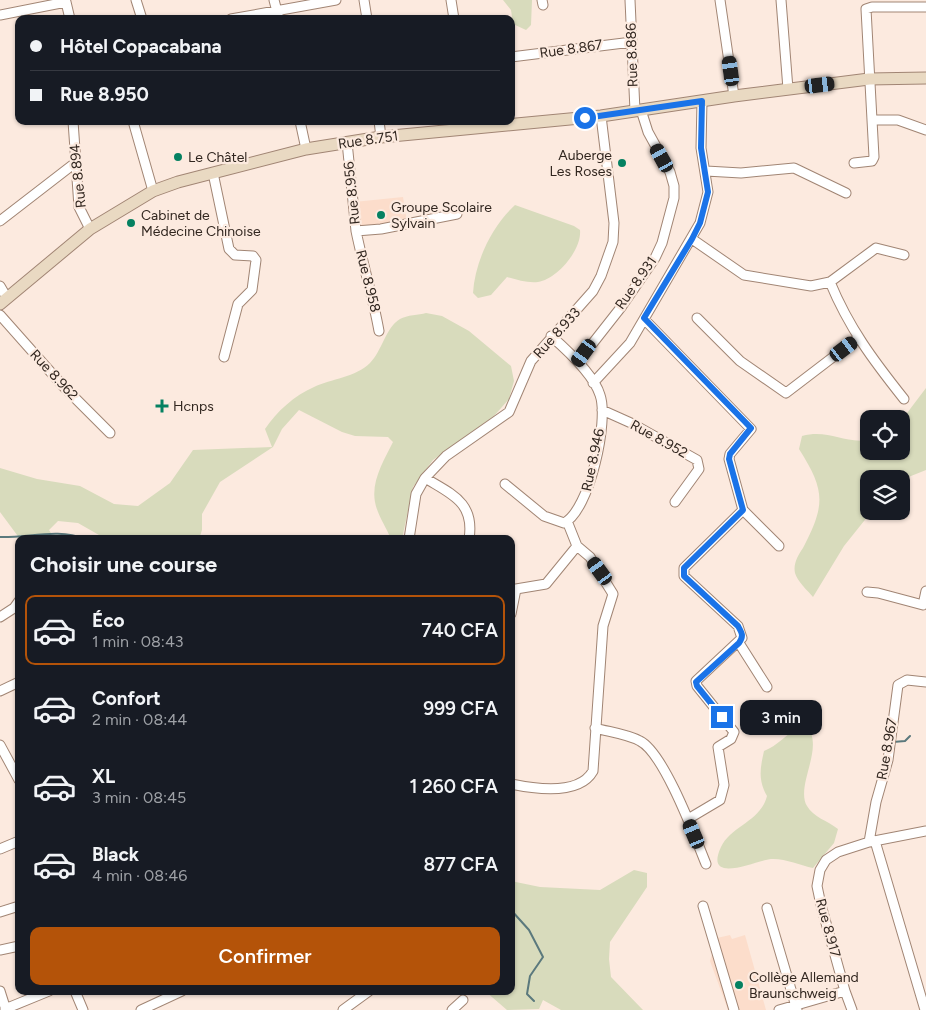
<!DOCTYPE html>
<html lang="fr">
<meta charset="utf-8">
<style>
:root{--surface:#171b24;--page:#242831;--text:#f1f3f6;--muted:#9ea1a6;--line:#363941;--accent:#b45309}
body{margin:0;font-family:Figtree,sans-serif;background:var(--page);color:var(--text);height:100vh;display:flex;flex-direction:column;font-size:19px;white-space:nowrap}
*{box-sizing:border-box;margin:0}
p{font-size:16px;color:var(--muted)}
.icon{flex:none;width:28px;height:28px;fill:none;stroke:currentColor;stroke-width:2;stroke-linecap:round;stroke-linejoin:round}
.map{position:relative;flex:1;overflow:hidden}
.side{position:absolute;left:15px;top:535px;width:500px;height:460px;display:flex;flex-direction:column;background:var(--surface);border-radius:10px;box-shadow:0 1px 4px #0004}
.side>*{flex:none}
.guide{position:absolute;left:15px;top:15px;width:500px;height:110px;border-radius:10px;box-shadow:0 1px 4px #0004;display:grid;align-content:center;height:110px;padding:0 15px;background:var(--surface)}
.controls{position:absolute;left:860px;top:410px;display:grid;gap:10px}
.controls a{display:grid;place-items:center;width:50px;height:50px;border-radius:10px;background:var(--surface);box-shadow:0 1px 4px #0004;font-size:25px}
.end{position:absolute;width:22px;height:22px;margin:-11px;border:6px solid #1a73e8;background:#fff;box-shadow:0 0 0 2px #fff}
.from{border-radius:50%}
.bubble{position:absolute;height:35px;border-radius:10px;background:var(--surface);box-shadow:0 1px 4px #0004;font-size:16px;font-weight:600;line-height:35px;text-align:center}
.car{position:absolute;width:15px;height:30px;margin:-15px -8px;border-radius:6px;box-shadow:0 0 4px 1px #0007;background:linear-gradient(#222 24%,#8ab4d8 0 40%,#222 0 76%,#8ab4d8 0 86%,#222 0)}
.guide b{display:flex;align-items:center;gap:18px;height:48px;font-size:19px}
.guide b+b{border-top:1px solid var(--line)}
.guide i{width:12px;height:12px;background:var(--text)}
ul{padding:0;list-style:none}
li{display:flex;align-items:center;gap:15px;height:70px;margin:0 10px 8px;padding:0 5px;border:2px solid transparent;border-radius:10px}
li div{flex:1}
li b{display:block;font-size:19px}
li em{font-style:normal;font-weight:600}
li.on{border-color:var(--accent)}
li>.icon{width:45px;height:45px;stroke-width:1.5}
h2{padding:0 15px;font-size:22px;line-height:60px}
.action{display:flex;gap:10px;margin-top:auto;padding:10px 15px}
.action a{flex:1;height:58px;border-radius:10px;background:var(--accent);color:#fff;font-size:20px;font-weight:600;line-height:58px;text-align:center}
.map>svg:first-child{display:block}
.built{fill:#fcddcb}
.green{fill:#d8dbbc}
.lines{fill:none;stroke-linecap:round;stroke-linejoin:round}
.stream{stroke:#5b797d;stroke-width:2}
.street-casing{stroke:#a18574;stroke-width:11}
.secondary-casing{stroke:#a18574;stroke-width:13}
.street{stroke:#fff;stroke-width:9}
.secondary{stroke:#e9d9c2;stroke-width:11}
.route{stroke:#1a73e8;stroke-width:6}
.poi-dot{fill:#058161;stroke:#fceadf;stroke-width:2}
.labels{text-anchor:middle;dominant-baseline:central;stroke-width:4.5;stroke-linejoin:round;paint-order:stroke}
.street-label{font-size:14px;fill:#31261f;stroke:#fceadf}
.poi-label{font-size:14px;fill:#31261f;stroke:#fceadf;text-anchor:start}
</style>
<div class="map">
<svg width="926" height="1010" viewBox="0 0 926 1010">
<rect width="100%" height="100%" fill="#fceadf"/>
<path class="built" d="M403,197L407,222L359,227L354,202Z
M730,935L732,939L745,935L766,1010H728L710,961L717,938Z"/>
<path class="green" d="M503,0H532L531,25L526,30L513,24L511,10Z
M515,205L574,226L580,230C582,250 557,279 538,282C527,283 518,280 507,277L491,295L478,298L473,293C475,261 492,226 515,205Z
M426,313L442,316L469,331L511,366L514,381L509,399L494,416L433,460L413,487L402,539H391C386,527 377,514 375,502C371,481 384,460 393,442L388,437L355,436L342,432L299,410L282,429L273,447L220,482L202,514V530L199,539H106L78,523L58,521L49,530L55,539H20L0,512V468L37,479L80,486L114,504L138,506L170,483L193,450L272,447L265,429C276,412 295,395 314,387C331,379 356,377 370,363C382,351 386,327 400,319C407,315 419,315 426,313Z
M926,388V470L901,480L869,479V511H872L844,546L813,597C808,591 797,581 795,573C793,564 798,555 803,548C826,504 825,490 799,449L802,436C829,429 843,444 869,440V451H901V421Z
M799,727H807C825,747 795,786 807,806C813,817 828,821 838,829L834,843L813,868C800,865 784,858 771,859C757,860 703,886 721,847C731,826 761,821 767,796C758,780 760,769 764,751C777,746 787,734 799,727Z
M634,870L647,873V887L610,942L609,959L611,977L643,1010H561L543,1000L539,1009L507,1010L485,991H511V881L540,887L600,890Z"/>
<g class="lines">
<path class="stream" d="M0,537C28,538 59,528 84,539
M893,742L905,741L910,736
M511,910L529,930L543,957L530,976L527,994L534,1001"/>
<g class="street-casing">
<path id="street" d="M136,0L142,19
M274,0L279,19
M364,0L367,19
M451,0L454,19
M542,0L543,5
M630,0L635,111
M720,0L734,96
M781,0L788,89
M66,2L70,19
M0,15L66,2L65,0
M231,19L336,0
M511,57L632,42
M872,120H898L926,130
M73,121L79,207L90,229
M133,121L153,191
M300,121L306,149
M379,121L381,137
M347,142L356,231L381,229L457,214
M854,163L872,161L874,157L866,9L872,7H926
M706,171L741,173L794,168L846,193
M213,173L229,249L235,255L253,256L256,260L252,290L238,304L224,357
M0,221L75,163
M356,231C363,265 373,297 379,331
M692,239L744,275L811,286L830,282L876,248L904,255
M830,282C849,328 873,360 904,399
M0,286L7,298
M0,315L63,386L110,433
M697,318L740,361L786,393L858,338
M644,319L751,429L730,454L729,459L743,510L684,568V576L738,626L742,638L696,681L697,686L734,732L731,739L718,747L724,785L720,800L688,819
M578,362L622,306L655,258L662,243L674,198V186L670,172L648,132L641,110
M593,383L630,343L700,223L708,192L701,148L702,101
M602,410L631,423L697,460L699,469L675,502
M425,478C451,494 475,502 469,539
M505,484L544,516L564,523C590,510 609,420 600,395C594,375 567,350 551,336
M743,510L779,546
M409,539L416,494L425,478L446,456L509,412L531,361L593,291L601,276L613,242L614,223L601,116
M516,589L546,584L577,546
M867,592L878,593L923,605L926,591
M511,614L516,589H511
M0,617L14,608L19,601
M739,643L767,687
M0,691L19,682
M595,728C609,732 627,734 640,741C664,753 695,837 706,864
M0,745L19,780
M511,784C535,789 579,796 593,771L603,626L613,594L590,557L577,546L567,521
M875,841L925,1010
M869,842L876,802L888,760L898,685L907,680L926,682
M0,849L19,841
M703,906L734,1010
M767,908L797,1010
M0,912L19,906
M0,950L19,946
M0,991L6,1010
M75,991L83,1010
M845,991L852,1010
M5,1009L49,991
M141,1010L182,991
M343,1010L369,991
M452,1010L463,1000
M779,1010L845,991L821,905L817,886L820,870L826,860L838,852L869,842L926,831"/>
</g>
<g class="secondary-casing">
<path id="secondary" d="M0,304L90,229L153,191L178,182L306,149L381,137L601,116L734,96L869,79L926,78"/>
</g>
<use href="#street" class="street"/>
<use href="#secondary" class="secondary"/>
</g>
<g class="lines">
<path class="route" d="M585,118L702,101L701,148L708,192L700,223L692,239L644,318L751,428L730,454L729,459L743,510L684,568V576L738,626C742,633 744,636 739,643L696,682L697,686L722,717"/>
</g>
<g class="poi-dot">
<circle cx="178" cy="157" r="5"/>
<circle cx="622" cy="163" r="5"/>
<circle cx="381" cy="215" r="5"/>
<circle cx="131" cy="223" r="5"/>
<path d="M159.5 398.5h5v5h5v5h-5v5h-5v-5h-5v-5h5z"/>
<circle cx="739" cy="985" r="5"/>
</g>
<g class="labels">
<g class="street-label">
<text transform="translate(571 49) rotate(-8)">Rue 8.867</text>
<text transform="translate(632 55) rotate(-92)">Rue 8.886</text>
<text transform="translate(368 140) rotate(-8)">Rue 8.751</text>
<text transform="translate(78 176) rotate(-96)">Rue 8.894</text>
<text transform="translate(352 193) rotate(-96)">Rue 8.956</text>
<text transform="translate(368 281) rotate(76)">Rue 8.958</text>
<text transform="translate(636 283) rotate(-55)">Rue 8.931</text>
<text transform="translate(557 333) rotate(-48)">Rue 8.933</text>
<text transform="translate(54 375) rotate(47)">Rue 8.962</text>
<text transform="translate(659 439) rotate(29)">Rue 8.952</text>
<text transform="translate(593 460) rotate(-78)">Rue 8.946</text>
<text transform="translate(887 749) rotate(-80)">Rue 8.967</text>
<text transform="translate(828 928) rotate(75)">Rue 8.917</text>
</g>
<g class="poi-label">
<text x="612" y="155" text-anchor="end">Auberge<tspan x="612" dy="16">Les Roses</tspan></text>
<text x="188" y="157">Le Châtel</text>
<text x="391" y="207">Groupe Scolaire<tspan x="391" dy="16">Sylvain</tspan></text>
<text x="141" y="215">Cabinet de<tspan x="141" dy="16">Médecine Chinoise</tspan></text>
<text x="173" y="406">Hcnps</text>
<text x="749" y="977">Collège Allemand<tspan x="749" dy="16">Braunschweig</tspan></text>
</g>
</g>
</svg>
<div class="controls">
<a><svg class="icon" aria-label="locate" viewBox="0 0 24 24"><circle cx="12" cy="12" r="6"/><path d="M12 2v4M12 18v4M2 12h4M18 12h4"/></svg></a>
<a><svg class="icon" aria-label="layers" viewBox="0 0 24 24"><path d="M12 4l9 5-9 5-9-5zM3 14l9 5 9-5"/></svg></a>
</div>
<i class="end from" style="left:585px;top:118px"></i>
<i class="end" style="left:722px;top:717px"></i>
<div class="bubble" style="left:740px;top:700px;width:82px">3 min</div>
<i class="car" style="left:731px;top:71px;rotate:352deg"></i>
<i class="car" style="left:820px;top:85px;rotate:83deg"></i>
<i class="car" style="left:662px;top:158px;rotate:331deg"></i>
<i class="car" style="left:844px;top:349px;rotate:53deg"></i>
<i class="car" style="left:584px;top:353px;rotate:216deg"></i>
<i class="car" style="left:600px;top:571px;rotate:324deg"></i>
<i class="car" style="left:694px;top:834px;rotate:337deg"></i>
<div class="guide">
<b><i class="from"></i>Hôtel Copacabana</b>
<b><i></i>Rue 8.950</b>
</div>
<section class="side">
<h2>Choisir une course</h2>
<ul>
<li class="on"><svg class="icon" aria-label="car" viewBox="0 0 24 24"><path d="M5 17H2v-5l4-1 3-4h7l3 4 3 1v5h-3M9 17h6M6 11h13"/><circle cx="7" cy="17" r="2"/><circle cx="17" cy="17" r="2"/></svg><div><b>Éco</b><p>1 min · 08:43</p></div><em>740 CFA</em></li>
<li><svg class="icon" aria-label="car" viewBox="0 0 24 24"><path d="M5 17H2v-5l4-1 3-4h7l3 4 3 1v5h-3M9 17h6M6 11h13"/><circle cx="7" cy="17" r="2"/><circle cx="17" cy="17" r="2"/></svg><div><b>Confort</b><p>2 min · 08:44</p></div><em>999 CFA</em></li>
<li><svg class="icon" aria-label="car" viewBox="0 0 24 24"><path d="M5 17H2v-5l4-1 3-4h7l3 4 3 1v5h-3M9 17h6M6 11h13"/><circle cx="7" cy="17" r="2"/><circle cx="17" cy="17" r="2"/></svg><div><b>XL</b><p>3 min · 08:45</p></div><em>1 260 CFA</em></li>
<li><svg class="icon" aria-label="car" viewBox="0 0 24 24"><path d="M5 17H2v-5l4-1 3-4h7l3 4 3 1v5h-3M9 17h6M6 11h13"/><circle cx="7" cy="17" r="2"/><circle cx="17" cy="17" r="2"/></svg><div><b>Black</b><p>4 min · 08:46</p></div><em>877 CFA</em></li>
</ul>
<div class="action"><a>Confirmer</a></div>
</section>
</div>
